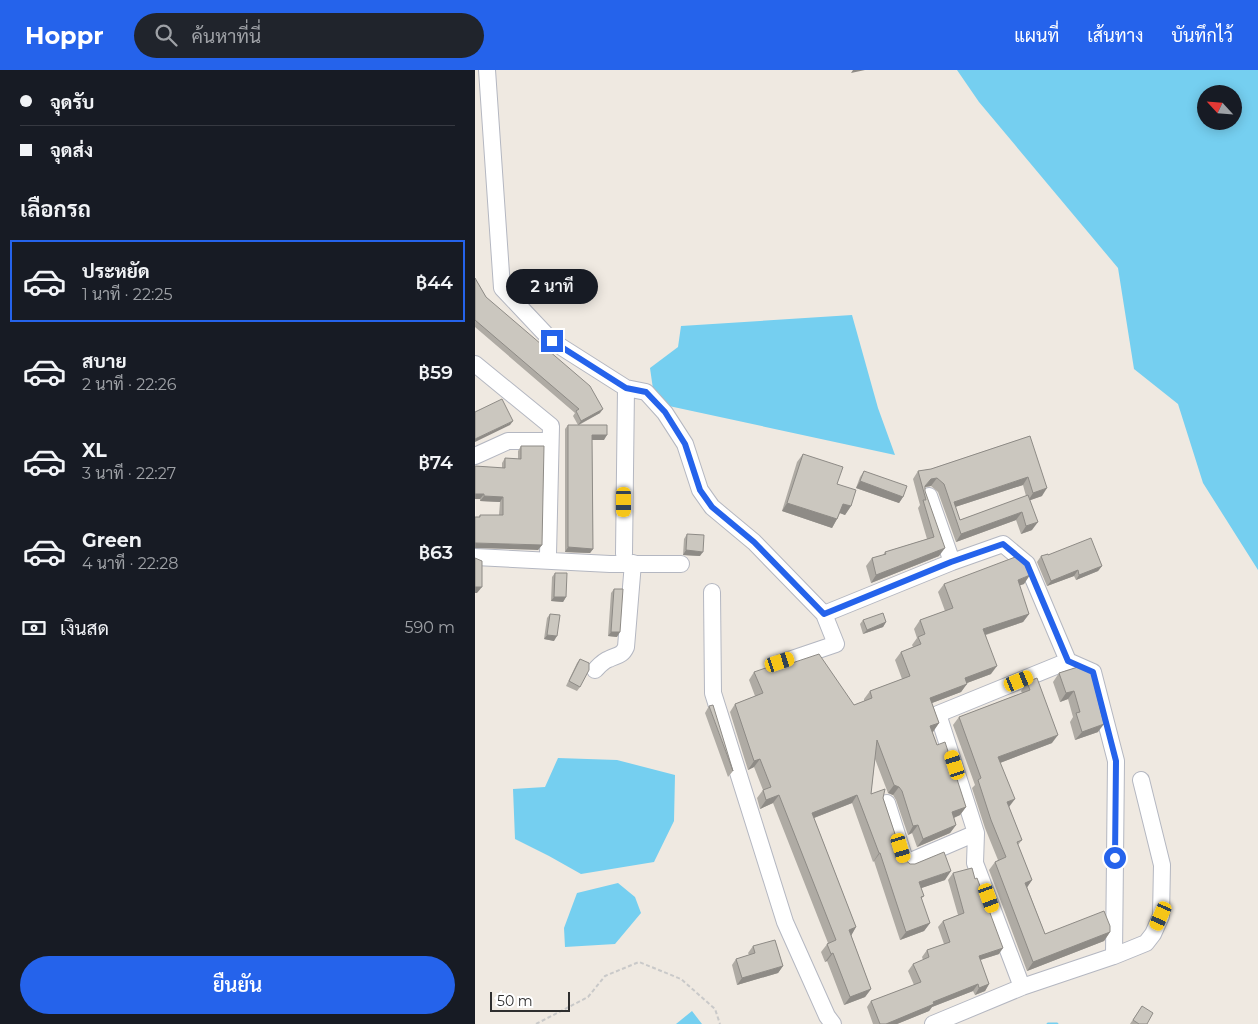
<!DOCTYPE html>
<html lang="th">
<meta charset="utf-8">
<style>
:root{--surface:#171b24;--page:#20242c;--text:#f1f3f6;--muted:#9ea1a6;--line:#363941;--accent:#2563eb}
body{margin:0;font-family:Montserrat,Sarabun,sans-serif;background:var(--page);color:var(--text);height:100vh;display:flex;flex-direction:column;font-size:19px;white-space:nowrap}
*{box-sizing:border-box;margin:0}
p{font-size:16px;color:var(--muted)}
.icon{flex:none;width:28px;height:28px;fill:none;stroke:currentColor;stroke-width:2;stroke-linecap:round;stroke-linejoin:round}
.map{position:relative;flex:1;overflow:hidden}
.details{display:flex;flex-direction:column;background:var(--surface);width:475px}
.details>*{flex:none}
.top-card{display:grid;align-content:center;height:110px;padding:0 20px;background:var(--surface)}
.needle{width:32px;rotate:296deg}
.fabs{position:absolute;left:722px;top:15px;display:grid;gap:10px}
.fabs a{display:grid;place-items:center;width:45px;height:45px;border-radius:50%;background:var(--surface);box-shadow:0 2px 12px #0003;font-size:25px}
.scale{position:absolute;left:15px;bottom:12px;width:80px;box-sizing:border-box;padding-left:5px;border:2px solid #2e2e2e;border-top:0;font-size:14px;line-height:18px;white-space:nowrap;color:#2e2e2e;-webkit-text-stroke:4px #fff;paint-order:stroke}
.end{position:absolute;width:22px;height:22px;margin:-11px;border:6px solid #2563eb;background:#fff;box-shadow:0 0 0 2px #fff}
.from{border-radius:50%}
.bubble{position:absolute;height:35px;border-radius:18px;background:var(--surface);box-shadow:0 2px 12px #0003;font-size:16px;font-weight:600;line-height:35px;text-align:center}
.car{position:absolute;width:15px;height:30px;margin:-15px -8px;border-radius:6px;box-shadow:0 0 4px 1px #0007;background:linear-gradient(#f5c518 24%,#345 0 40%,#f5c518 0 76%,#345 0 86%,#f5c518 0)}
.top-card b{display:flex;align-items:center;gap:18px;height:48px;font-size:19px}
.top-card b+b{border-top:1px solid var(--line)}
.top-card i{width:12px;height:12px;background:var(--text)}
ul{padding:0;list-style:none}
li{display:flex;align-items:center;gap:15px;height:82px;margin:0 10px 8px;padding:0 10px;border:2px solid transparent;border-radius:0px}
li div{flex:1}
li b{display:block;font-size:19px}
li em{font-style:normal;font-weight:600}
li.active{border-color:var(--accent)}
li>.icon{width:45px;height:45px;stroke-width:1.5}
h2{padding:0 20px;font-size:22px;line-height:60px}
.pay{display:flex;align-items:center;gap:12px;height:55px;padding:0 20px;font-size:19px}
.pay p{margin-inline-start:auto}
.primary-button{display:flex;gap:10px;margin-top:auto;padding:10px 20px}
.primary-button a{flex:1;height:58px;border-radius:30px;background:var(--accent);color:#fff;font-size:20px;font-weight:600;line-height:58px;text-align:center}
header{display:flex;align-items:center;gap:30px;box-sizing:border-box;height:70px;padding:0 25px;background:var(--accent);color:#fff}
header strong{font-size:24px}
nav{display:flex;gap:28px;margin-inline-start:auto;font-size:18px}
.search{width:350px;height:45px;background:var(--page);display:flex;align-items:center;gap:12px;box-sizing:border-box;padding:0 18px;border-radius:28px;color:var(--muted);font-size:19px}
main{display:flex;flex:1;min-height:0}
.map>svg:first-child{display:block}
.water{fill:#75cff0;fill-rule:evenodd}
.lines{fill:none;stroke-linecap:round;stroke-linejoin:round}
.stream{stroke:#75cff0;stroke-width:3}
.minor-casing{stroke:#b4b7c1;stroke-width:18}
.path{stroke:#c9c9c9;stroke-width:2;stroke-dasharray:4 2.5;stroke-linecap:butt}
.minor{stroke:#fff;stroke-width:16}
.wall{fill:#afaba4;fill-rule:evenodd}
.shaded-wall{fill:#8e8b86}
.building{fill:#cbc7bf;stroke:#8e8b86}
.route{stroke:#2563eb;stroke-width:6}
</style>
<header>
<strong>Hoppr</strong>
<div class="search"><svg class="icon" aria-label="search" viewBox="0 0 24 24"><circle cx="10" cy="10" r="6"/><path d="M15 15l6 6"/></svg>ค้นหาที่นี่</div>
<nav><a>แผนที่</a><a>เส้นทาง</a><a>บันทึกไว้</a></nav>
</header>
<main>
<section class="details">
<div class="top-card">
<b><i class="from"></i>จุดรับ</b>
<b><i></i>จุดส่ง</b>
</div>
<h2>เลือกรถ</h2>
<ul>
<li class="active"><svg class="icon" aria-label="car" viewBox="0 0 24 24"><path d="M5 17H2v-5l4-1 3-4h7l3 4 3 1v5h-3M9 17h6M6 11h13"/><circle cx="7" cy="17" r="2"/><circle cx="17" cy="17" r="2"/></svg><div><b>ประหยัด</b><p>1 นาที · 22:25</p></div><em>฿44</em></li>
<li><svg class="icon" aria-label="car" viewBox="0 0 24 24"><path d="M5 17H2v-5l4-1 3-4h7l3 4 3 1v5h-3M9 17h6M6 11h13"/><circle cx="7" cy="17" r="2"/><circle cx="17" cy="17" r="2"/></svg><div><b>สบาย</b><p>2 นาที · 22:26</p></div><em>฿59</em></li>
<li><svg class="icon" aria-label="car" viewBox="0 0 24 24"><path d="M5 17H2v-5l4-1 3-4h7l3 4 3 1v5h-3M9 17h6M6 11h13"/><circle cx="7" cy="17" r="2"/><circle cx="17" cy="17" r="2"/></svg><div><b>XL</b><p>3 นาที · 22:27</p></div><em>฿74</em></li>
<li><svg class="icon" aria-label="car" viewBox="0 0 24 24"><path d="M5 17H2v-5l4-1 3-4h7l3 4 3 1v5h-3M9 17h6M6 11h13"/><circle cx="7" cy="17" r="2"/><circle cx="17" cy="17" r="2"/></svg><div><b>Green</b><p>4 นาที · 22:28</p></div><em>฿63</em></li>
</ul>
<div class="pay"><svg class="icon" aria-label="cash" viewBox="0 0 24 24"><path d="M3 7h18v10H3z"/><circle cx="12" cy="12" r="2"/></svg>เงินสด<p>590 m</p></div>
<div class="primary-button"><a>ยืนยัน</a></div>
</section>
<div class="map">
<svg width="783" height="954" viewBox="0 0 783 954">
<rect width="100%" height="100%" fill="#efe9e1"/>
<path class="water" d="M482,0H783V500L728,413L703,334L659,299L643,198L504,32ZM731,24H759V51H731Z
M377,245L403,338L420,385L180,333L175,298L203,277L206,256Z
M83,688L142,690L200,705L199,751L179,792L106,804L74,786L40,769L38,719L70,717Z
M143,813L160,827L166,843L140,874L90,877L89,858L102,823Z
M217,941L227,954H201Z"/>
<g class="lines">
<path class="stream" d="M573,954H582"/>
<g class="minor-casing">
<path id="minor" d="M12,0L27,218L77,271L151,318L149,484
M0,294L76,356L73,485
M151,318L171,322L190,343L210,374L225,420L237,437L279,472L349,544L477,492L528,474L552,494L593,591L463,644L501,763L500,793L547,917L458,954
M0,386L33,371H75
M454,426L477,492
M0,487L135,494H206
M237,522L238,623L310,852L352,946L358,954
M305,593L361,574L349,544
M120,600C124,596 128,591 134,589C142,585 147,586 151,577L158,493
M412,733L431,793L501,763
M639,886L671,873L678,864L686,846L687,795L666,710
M547,917L639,886L641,691L618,602L593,591"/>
</g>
<path class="path" d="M61,954L113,927L130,906L164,892L206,909L240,939L245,954"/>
<use href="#minor" class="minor"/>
</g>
<path class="wall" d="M0,208L11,227L125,343L104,355L129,370H117L118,479L115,483L90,482V359L93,355H103L98,346L100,343L0,257Z
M555,366L567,426L555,430L557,460L546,464L541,450L481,472L463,422L456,416L450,417V421L464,486L396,513L391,496L397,488L408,485L410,482L452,469L443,438L445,435L438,409L443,401L456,399ZM548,415L551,426L485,450L480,437Z
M46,376L67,475L63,480L4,447L5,445H24L25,432L5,431V429H0V396L27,398V393L30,388L43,389V381Z
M328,384L362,414L376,436L370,445L365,443L362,449L357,458L307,441L322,392Z
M389,401L428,427L424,433L381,418L385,407Z
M212,464L225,486L208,485L209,469Z
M573,485L627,496L623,501L601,510L599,506L572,516L562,492L566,486Z
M80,503L91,527L88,532L76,531L77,507Z
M469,514H549L544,515L554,544L548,552L511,565L516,604L492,613L486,622L457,633L464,653L457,662L462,675L491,737L485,745L479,748L481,755L475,763L442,777L437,763L433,765L421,730L418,725L413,723L400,689L396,724L408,728L428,788L435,794L470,810L446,818L449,826L446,829L455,853L449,861L425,870L399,791L398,792L377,733L339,748L381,857L376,865L396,919L390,927L369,935L352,891L350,892L346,882L353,873L298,733L285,739L282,728L288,720L279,697L273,700L255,642L260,634L280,626L274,610L279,602L379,635L389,631V629L395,621L427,609L420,590L426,582L438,577L437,575L442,568L439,559L445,550L470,541L463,522Z
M139,519L142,567L133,566L136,523Z
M75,544L79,571L69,569L72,548Z
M388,550L411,552L408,557L388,564L385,554Z
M105,589V617L102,621L91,616L102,593Z
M606,596L623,662L600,670L595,652L598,647L593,629L585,632L578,612L584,603Z
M552,612L577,673L525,693L534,737L547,770L543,775L557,810L552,817L570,864L635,862L629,871L552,901L514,800L520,792L523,790L510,758L497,718L500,715L478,655L484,647L547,623L546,621Z
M234,636L258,701L253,707L230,643Z
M478,803L524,884L505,890L514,914L510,921L500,925L498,921L457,937L454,941L422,954H398L392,937L396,931L439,915L433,901L438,894L448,890L447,887L452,880L469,874L463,857L468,851L483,845L473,810Z
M278,876L308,896L303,903L262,915L257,895L261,889L274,885L273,883Z
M667,936L672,954H655Z"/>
<path class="shaded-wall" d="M378,0H390L376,3Z
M128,339L125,343L103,355L106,351Z
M38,351L35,355L0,372V369Z
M117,365H132L129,370H114Z
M553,407L548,415L477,438L479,432Z
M462,408L456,416L450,417L448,419L456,409Z
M385,411L428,427L424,433L381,418Z
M572,418L567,426L553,431L558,423Z
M0,424H9L5,429H0Z
M9,426L28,427L25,432L5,431Z
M312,433L362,449L357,458L307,441Z
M368,434L376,436L370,445L362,442Z
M547,442L541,450L481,472L486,464Z
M563,452L557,460L546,464L551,456Z
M0,473L67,475L63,480L0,478Z
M93,477L118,479L115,483L90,482Z
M470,478L464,486L396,513L401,505Z
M211,480L228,482L225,486L208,485Z
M627,496L623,501L601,510L604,505Z
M603,500L599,506L572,516L576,511Z
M555,505L549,514L537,518L543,510Z
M0,517H7L2,523H0Z
M79,527H91L88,532L76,531Z
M554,544L548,552L503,567L508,559Z
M411,552L408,557L388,564L392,560Z
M136,562H145L142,567L133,566Z
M72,565L82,566L79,571L69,569Z
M522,596L516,604L484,616L490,608Z
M492,614L486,622L449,636L455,628Z
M599,621L593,629L585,632L591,623Z
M464,653L458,662L449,665L455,656Z
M629,654L623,662L600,670L607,662Z
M583,665L577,673L517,696L523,687Z
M285,689L279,697L273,700L279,691Z
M419,715L424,717L418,725L413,723Z
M304,725L298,733L285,739L291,730Z
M382,725L377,733L331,751L337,743Z
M540,729L534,737L532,732Z
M491,737L485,745L471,751L477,742Z
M443,755L437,763L433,765L438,756Z
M481,755L475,763L442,777L448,769Z
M404,783H405L399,791L398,792Z
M476,801L470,810L438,821L444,812Z
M557,810L551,819L550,813Z
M455,853L449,861L425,870L431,862Z
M381,857L376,866L374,860Z
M635,862L629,871L552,901L558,892Z
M528,878L524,884L499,892L504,886Z
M358,883L352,891L350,892L356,884Z
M308,896L303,903L262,915L267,908Z
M503,914L498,921L457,937L454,941L422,954H411L458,932Z
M514,914L510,921L500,925L504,918Z
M396,919L390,927L369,935L375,927Z"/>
<path class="building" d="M0,208L11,227L115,316L128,339L106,351L101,341L104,339L0,250Z
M27,329L38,351L0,369V342Z
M93,355H132V365H117L118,479L93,477Z
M555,366L572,418L558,423L553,407L479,432L485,450L553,425L563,452L551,456L547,442L486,464L469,414L462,408L456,409L450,416V421L470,478L401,505L397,488L411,484L410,482L459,467L448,430H451L443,401L456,399Z
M46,376H69L67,475L0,473V447H5V445H28V427L9,426V424H0V396L30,398V388L46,389Z
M328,384L368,397L362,414L381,420L376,436L368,434L362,449L312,433Z
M389,401L432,416L428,427L385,411Z
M212,464L229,465L228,482L211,480Z
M616,468L627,496L604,505L603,500L576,511L566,486L573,484V485Z
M543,486L550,492L555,505L543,510L554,544L508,559L522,596L490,608L492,614L455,628L464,653L455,656L462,675L470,672L491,737L477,742L481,755L448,769L443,755L438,756L427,721L424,717L419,715L402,670L396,724L410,719L408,728L428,788L435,794H440L469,782L476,801L444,812L449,826L446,827L455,853L431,862L405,783H404L382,725L337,743L381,857L374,860L396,919L375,927L358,883L356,884L352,874L361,870L304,725L291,730L288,720L296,717L285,689L279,691L260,634L288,623L279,602L305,593L314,594L344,584L379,635L397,628L395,621L435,606L426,582L446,574L443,567L450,564L445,550L478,538L469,514Z
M0,488L7,491V517H0Z
M80,503H92L91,527H79Z
M139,519H148L145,562H136Z
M408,543L411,552L392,560L388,550Z
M75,544L85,545L82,566L72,565Z
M105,589L114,593V600L105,617L94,611Z
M606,596L616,601L629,654L607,662L601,643L605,642L599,621L591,623L584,603Z
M562,608L583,665L523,687L540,729L532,732L547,770L542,772L557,810L550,813L570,864L629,841L635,856V862L558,892L520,792L531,787L516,750L503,710L506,708L484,647L555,620L552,612Z
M238,635L258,701L234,636Z
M497,798L500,809L502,808L528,878L504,886L514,914L504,918L503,914L458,932L459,934L411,954H405L396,931L446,912L438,894L454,887L452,880L475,872L468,851L489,843L478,803Z
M300,870L308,896L267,908L261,889L280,883L278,876Z
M667,936L678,943L672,954H664L658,950Z"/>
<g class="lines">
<path class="route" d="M77,271L151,318L171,322L190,342L210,374L225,420L237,437L279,472L349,544L476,492L528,474L552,494L593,591L618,602L641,691L640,788"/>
</g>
</svg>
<div class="fabs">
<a><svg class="needle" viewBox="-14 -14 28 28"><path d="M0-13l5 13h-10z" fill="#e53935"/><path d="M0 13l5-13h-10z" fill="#9ea1a6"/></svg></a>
</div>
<div class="scale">50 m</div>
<i class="end from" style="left:640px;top:788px"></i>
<i class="end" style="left:77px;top:271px"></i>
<div class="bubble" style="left:31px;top:199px;width:92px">2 นาที</div>
<i class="car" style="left:149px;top:432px;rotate:180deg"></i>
<i class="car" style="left:305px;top:592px;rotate:72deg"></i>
<i class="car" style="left:544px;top:611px;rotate:68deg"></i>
<i class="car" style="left:480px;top:695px;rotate:342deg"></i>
<i class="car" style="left:426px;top:778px;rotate:163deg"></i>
<i class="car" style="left:514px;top:828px;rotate:160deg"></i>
<i class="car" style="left:686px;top:846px;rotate:204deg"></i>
</div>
</main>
